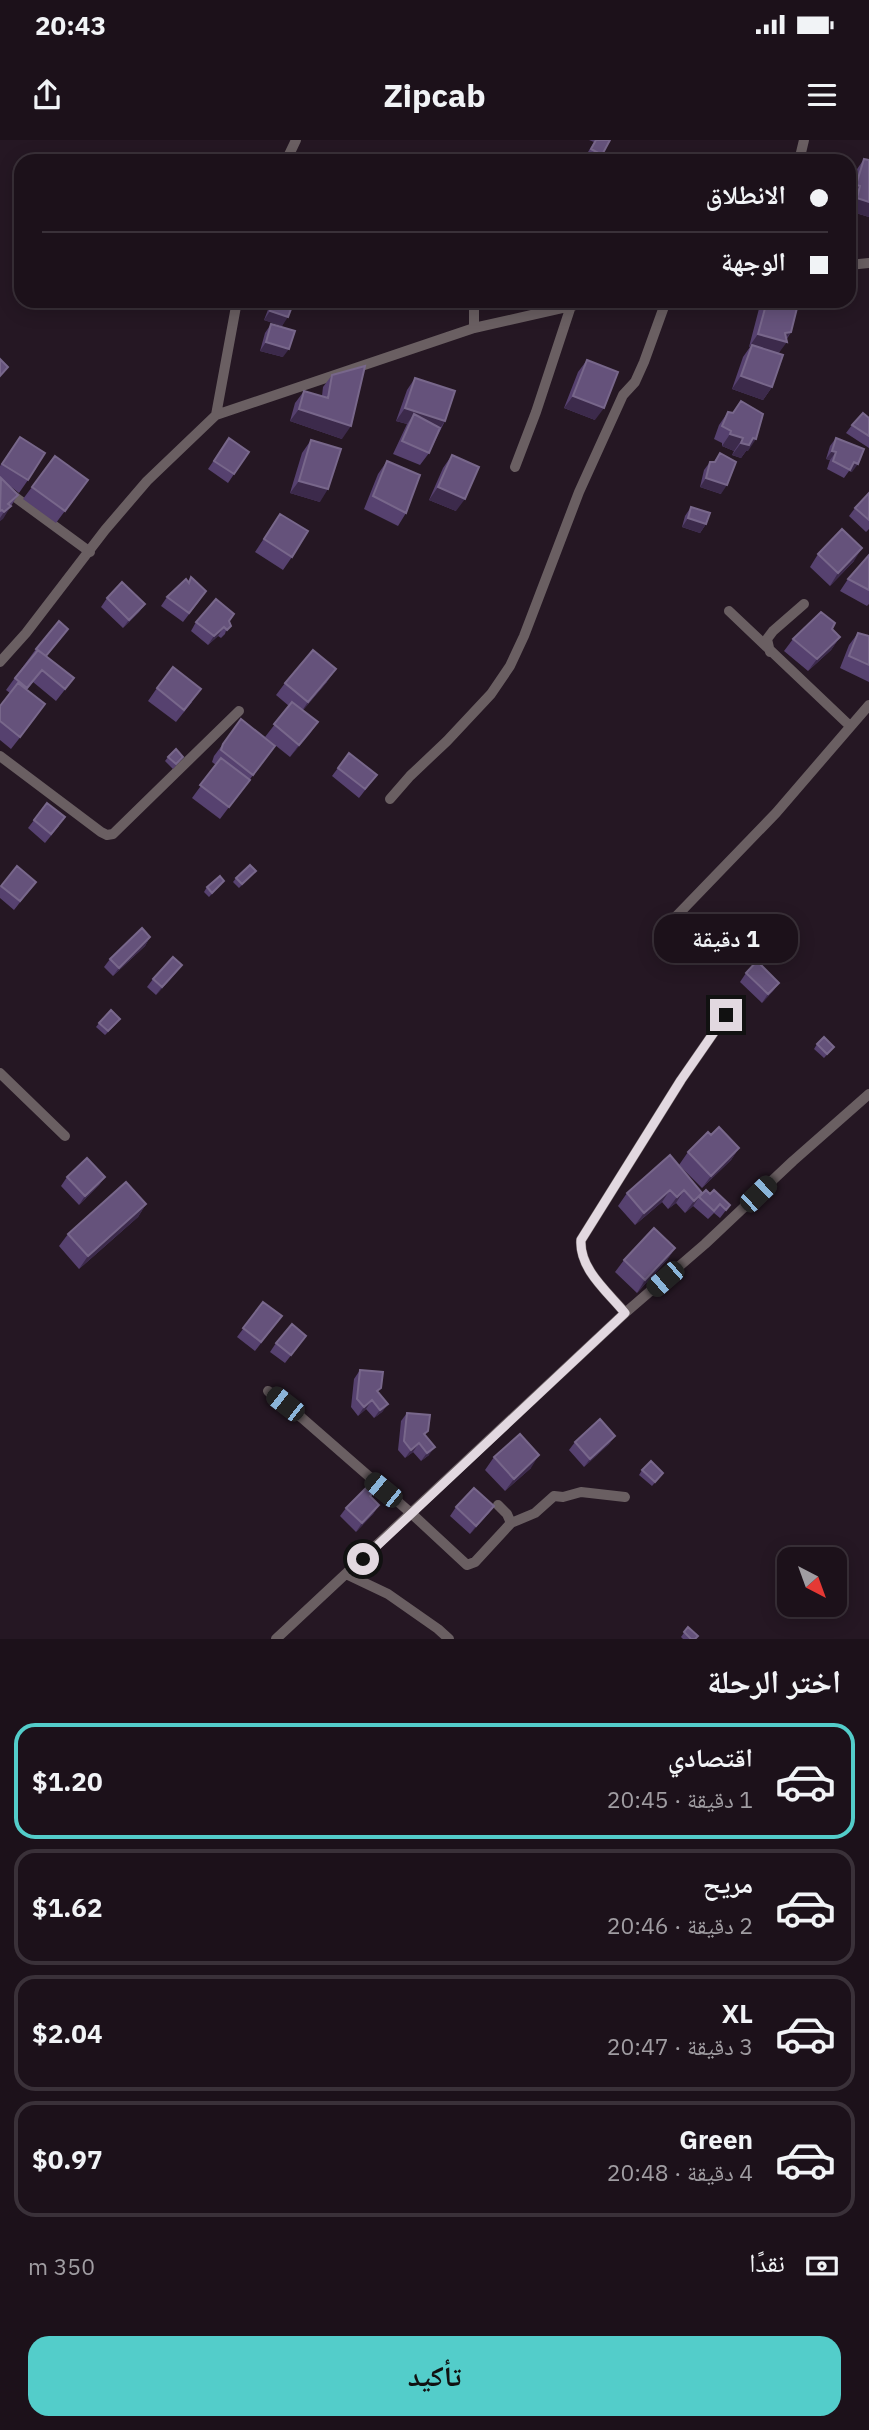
<!DOCTYPE html>
<html lang="ar">
<meta charset="utf-8">
<style>
:root{--surface:#1c111a;--page:#251a23;--text:#f1f3f6;--muted:#a09da2;--line:#3a3139;--accent:#53cdca}
body{margin:0;font-family:"IBM Plex Sans","Noto Naskh Arabic",sans-serif;background:var(--page);color:var(--text);direction:rtl;height:100vh;display:flex;flex-direction:column;font-size:26px;white-space:nowrap}
*{box-sizing:border-box;margin:0}
p{font-size:23px;color:var(--muted)}
.icon{flex:none;width:38px;height:38px;fill:none;stroke:currentColor;stroke-width:2;stroke-linecap:round;stroke-linejoin:round}
.map{position:relative;height:1499px;overflow:hidden;direction:ltr}
.side{display:flex;flex-direction:column;background:var(--surface);flex:1}
.side>*{flex:none}
.guide{position:absolute;left:14px;top:14px;width:842px;height:154px;border-radius:21px;box-shadow:0 4px 18px #0003,0 0 0 2px var(--line);direction:rtl;display:grid;align-content:center;height:154px;padding:0 28px;background:var(--surface)}
.needle{width:46px;rotate:139deg}
.buttons{position:absolute;left:777px;top:1407px;display:grid;gap:14px}
.buttons a{display:grid;place-items:center;width:70px;height:70px;border-radius:14px;background:var(--surface);box-shadow:0 4px 18px #0003,0 0 0 2px var(--line);font-size:35px}
.end{position:absolute;width:32px;height:32px;margin:-16px;border:9px solid #e2d8e0;background:#111;box-shadow:0 0 0 4px #111}
.from{border-radius:50%}
.bubble{position:absolute;height:49px;border-radius:21px;background:var(--surface);box-shadow:0 4px 18px #0003,0 0 0 2px var(--line);font-size:23px;font-weight:700;line-height:49px;text-align:center;direction:rtl}
.car{position:absolute;width:21px;height:42px;margin:-21px -10px;border-radius:9px;box-shadow:0 0 5px 2px #0007;background:linear-gradient(#222 24%,#8ab4d8 0 40%,#222 0 76%,#8ab4d8 0 86%,#222 0)}
.guide b{display:flex;align-items:center;gap:24px;height:66px;font-size:26px}
.guide b+b{border-top:2px solid var(--line)}
.guide i{width:18px;height:18px;background:var(--text)}
ul{padding:0;list-style:none}
li{display:flex;align-items:center;gap:21px;height:116px;margin:0 14px 10px;padding:0 14px;border:4px solid var(--line);border-radius:21px}
li div{flex:1}
li b{display:block;font-size:26px}
li em{font-style:normal;font-weight:700}
li.selected{border-color:var(--accent)}
li>.icon{width:63px;height:63px;stroke-width:1.5}
h2{padding:0 28px;font-size:32px;line-height:84px}
.pay{display:flex;align-items:center;gap:18px;height:77px;padding:0 28px;font-size:26px}
.pay p{margin-inline-start:auto}
.primary-button{display:flex;gap:14px;margin-top:auto;padding:14px 28px}
.primary-button a{flex:1;height:80px;border-radius:21px;background:var(--accent);color:#111;font-size:28px;font-weight:700;line-height:80px;text-align:center}
.status{display:flex;justify-content:space-between;align-items:center;height:49px;padding:0 35px;background:var(--surface);direction:ltr}
.status svg{height:19px;fill:currentColor}
header{display:flex;justify-content:space-between;align-items:center;height:91px;padding:0 28px;background:var(--surface);font-size:32px;font-weight:700}
.map>svg:first-child{display:block}
.lines{fill:none;stroke-linecap:round;stroke-linejoin:round}
.street{stroke:#6a5f62;stroke-width:10}
.wall{fill:#56416f}
.shaded-wall{fill:#3c2a4b}
.building{fill:#65527b;stroke:#78678b;stroke-width:2}
.route{stroke:#e2d8e0;stroke-width:9}
</style>
<div class="status"><b>20:43</b><svg viewBox="0 0 49 12"><path d="M0 12V9h3v3zM5 12V6h3v6zM10 12V3h3v9zM15 12V0h3v12zM26 1h20v11H26zM47 4h2v5h-2z"/></svg></div>
<header><svg class="icon" aria-label="menu" viewBox="0 0 24 24"><path d="M4 6h16M4 12h16M4 18h16"/></svg>Zipcab<svg class="icon" aria-label="share" viewBox="0 0 24 24"><path d="M12 15V3M7 8l5-5 5 5M5 13v7h14v-7"/></svg></header>
<div class="map">
<svg width="869" height="1499" viewBox="0 0 869 1499">
<rect width="100%" height="100%" fill="#251723"/>
<g class="lines">
<path class="street" d="M446,20V21
M286,21L296,0
M799,21L804,0
M849,125L869,123
M474,161V188
M216,275L237,161
M515,327L536,272L571,166
M0,346L90,412
M729,471L850,586
M770,512L767,499L773,491L804,464
M0,522L26,493L105,390L147,341L216,275L474,188L593,161
M0,616L101,692L107,695L113,694L239,571
M390,659L410,636L447,601L491,554L510,526L524,496L579,352L623,255L635,242L644,222L666,161
M663,790L776,673L869,565
M0,933L65,996
M625,1173C608,1152 579,1129 581,1100L681,940L726,875
M268,1251L302,1278L412,1374L467,1425L475,1422L511,1383L507,1374L498,1365
M511,1383L535,1373L554,1356L563,1357L581,1352L625,1357
M346,1434L388,1454L438,1489L449,1499
M276,1499L625,1173L705,1104L793,1021L869,954"/>
</g>
<path class="wall" d="M589,0H610L597,21H592L585,17L594,2Z
M864,19L869,20V77L849,71L851,58H849V54L855,32Z
M266,161H294L282,186L264,180L269,167H264Z
M761,161H793L791,192L778,214L772,247L763,260L732,249L743,217L750,207H749Z
M271,184L283,217L260,211L265,193Z
M587,220L595,280L564,268L578,232Z
M332,235L342,299L290,281L295,263L304,251L322,256L323,247Z
M415,238L445,281L429,313L420,325L393,314L407,284L396,281L407,250Z
M728,272L748,311H746L741,318L732,315L734,311L722,306V303L714,299L719,285Z
M869,278V308L846,293L852,285Z
M20,297L28,340L19,353L10,346L18,355L11,366L0,381V326Z
M229,298L249,312L228,343L208,329Z
M836,298L852,332L849,331L844,338L827,329L830,320L826,319L830,306Z
M311,300L320,362L290,353L302,313Z
M720,313L721,354L700,347L704,330L710,322H714Z
M452,315L456,371L429,360L443,328Z
M55,316L88,340L56,383L23,359Z
M387,321L406,373L398,386L364,369L378,334Z
M869,353V389L866,392L849,376L855,368Z
M691,367L706,384L700,393L682,387L685,376Z
M280,374L292,417L283,430L255,412Z
M818,414L854,421L830,446L810,427Z
M869,415V464L867,466L840,451L848,439Z
M191,437L200,460L183,482L161,466L167,457L188,441Z
M107,458L145,464L139,472L123,488L101,467Z
M229,481L225,494L221,498L218,496L208,505L191,491L196,482Z
M832,489L840,497L831,510L808,531L784,511L793,499Z
M858,493L869,496V542L840,528L849,505Z
M62,497L46,516L74,538L56,561L33,542L27,550L36,577L11,609L0,600V566L10,553L6,550L36,509Z
M327,542L303,570L318,582L290,617L265,597L289,566L276,555L285,543Z
M157,548L192,562L176,582L148,561Z
M223,604L275,606L220,679L192,658L216,625L212,622L214,616Z
M349,613L377,635L359,658L332,636Z
M168,617L180,621L173,629L165,621Z
M34,680L59,686L45,703L28,688Z
M17,726L36,742L14,770L0,758V747Z
M256,731L239,748L233,742L236,738Z
M224,741L209,757L204,752L207,747Z
M150,797L145,806L113,836L104,827L110,819Z
M176,833L156,855L147,847L153,839Z
M746,833L779,843L773,851L762,863L740,842Z
M99,883H117L105,895L96,887Z
M817,904L834,907L824,918L814,909Z
M711,995L739,1008L731,1020L702,1048L679,1025L688,1012Z
M670,1015L702,1053L710,1054L730,1065L720,1078L714,1073L708,1079L693,1066L685,1073L676,1063L668,1069L662,1062L635,1085L618,1066L627,1053Z
M67,1037H105L99,1045L79,1065L61,1046Z
M146,1064L138,1077L79,1129L59,1106L68,1094Z
M675,1108L667,1120L637,1153L615,1132L624,1120Z
M263,1162L282,1176L255,1211L237,1197Z
M276,1203L300,1204L285,1223L270,1212Z
M360,1230L388,1264L382,1272L374,1278L366,1269L358,1276L351,1267L354,1239Z
M407,1273L428,1291L425,1295L429,1315L421,1321L413,1312L405,1318L398,1310L401,1281Z
M615,1296L609,1304L584,1327L569,1310L575,1302Z
M494,1317L531,1328L505,1351L485,1330Z
M642,1330L660,1337L652,1346L639,1335Z
M371,1357L379,1365L373,1374L356,1392L340,1376L346,1368Z
M494,1366L488,1374L470,1394L450,1376L456,1367Z
M688,1487L695,1499H683L681,1497Z"/>
<path class="shaded-wall" d="M856,45L860,46L851,58H849V56Z
M857,58L869,62V77L849,71Z
M268,161H274L269,167H264Z
M270,171L288,177L282,186L264,180Z
M791,192L784,201L787,202L778,214L749,207L758,194L785,193Z
M266,202L289,209L283,217L260,211Z
M741,236L772,247L763,260L732,249Z
M573,256L604,268L595,280L564,268Z
M405,268L445,281L436,294L414,274L407,284L396,281Z
M299,269L351,286L342,299L290,281Z
M730,294L743,298L734,311L722,306Z
M753,298L756,299L748,311H746L741,318L732,315L741,303Z
M832,311L836,312L830,320L826,319Z
M854,322L858,324L852,332L849,331Z
M706,338L727,345L721,354L700,347Z
M299,341L328,349L320,362L290,353Z
M438,347L465,359L456,371L429,360Z
M11,366L3,379L0,381V378L4,372Z
M688,378L706,384L700,393L682,387Z
M862,408L854,421L830,446L838,433Z
M145,464L139,472L123,488L129,480Z
M224,487L218,496L208,505L214,496Z
M840,497L831,510L808,531L817,519Z
M336,529L327,542L299,575L308,562Z
M318,582L309,595L290,617L299,605Z
M150,797L145,806L113,836L119,828Z
M182,825L176,833L156,855L162,847Z
M779,843L773,851L762,863L768,854Z
M739,1008L731,1020L702,1048L711,1036Z
M105,1037L99,1045L79,1065L85,1056Z
M670,1050L662,1062L635,1085L644,1073Z
M684,1050L676,1063L668,1069L677,1057Z
M702,1053L693,1066L685,1073L694,1061Z
M146,1064L138,1077L79,1129L88,1116Z
M675,1108L667,1120L637,1153L645,1140Z
M372,1260L366,1269L358,1276L364,1267Z
M388,1264L382,1272L374,1278L380,1270Z
M615,1296L609,1304L584,1327L590,1319Z
M419,1303L413,1312L405,1318L411,1310Z
M435,1307L429,1315L421,1321L427,1313Z
M539,1315L531,1328L505,1351L514,1339Z
M379,1365L373,1374L356,1392L362,1383Z
M494,1366L488,1374L470,1394L476,1386Z"/>
<path class="building" d="M596,0H610L602,15L591,9Z
M864,19L869,20V62L857,58L860,46L856,45Z
M274,161H294L288,177L270,171Z
M767,161H793V163L798,164L791,192L785,193L787,202L758,194Z
M271,184L295,191L289,209L266,202Z
M752,205L783,215L772,247L741,236Z
M0,219L8,227L0,236Z
M587,220L618,232L604,268L573,256Z
M365,226L351,286L299,269L304,251L328,258L332,235Z
M415,238L455,251L445,281L405,268Z
M741,261L763,274L756,299L753,298L749,305L741,303L743,298L730,294L731,291L722,286L728,272L733,273Z
M863,273L869,278V296L852,285Z
M414,274L440,288L429,313L402,301Z
M20,297L45,313L28,340L2,324Z
M229,298L249,312L234,334L214,321Z
M836,298L864,309L858,324L854,322L850,330L833,321L836,312L832,311Z
M311,300L341,309L328,349L299,341Z
M720,313L736,322L727,345L706,338L710,322H715Z
M452,315L479,327L465,359L438,347Z
M55,316L88,340L65,371L32,347Z
M387,321L420,335L406,373L373,356Z
M1,338L18,355L8,364L11,366L4,372L2,370L0,371Z
M869,353V380L855,368Z
M691,367L710,373L706,384L688,378Z
M280,374L308,391L292,417L264,399Z
M842,389L862,408L838,433L818,414Z
M869,415V450L848,439Z
M191,437L206,451L189,473L167,457L186,439L189,443Z
M122,442L145,464L129,480L107,458Z
M216,459L234,474L229,481L231,486L227,490L224,487L214,496L196,482Z
M821,472L835,483L832,489L840,497L817,519L793,499Z
M59,481L68,489L46,516L36,509Z
M858,493L869,496V525L849,516Z
M38,510L74,538L65,549L42,530L27,548L15,538Z
M313,510L336,529L308,562L285,543Z
M173,527L201,549L184,570L157,548Z
M18,543L45,564L20,597L0,581V566Z
M292,562L318,582L299,605L274,584Z
M241,579L275,606L253,635L221,610L223,604Z
M176,609L183,617L176,624L168,617Z
M349,613L377,635L365,649L338,628Z
M221,618L250,640L229,667L200,645Z
M47,663L65,677L51,694L34,680Z
M250,725L256,731L242,744L236,738Z
M17,726L36,742L20,761L1,746Z
M220,736L224,741L212,753L207,747Z
M142,788L150,797L119,828L110,819Z
M173,817L182,825L162,847L153,839Z
M757,821L779,843L768,854L746,833Z
M111,870L120,879L108,891L99,883Z
M824,897L834,907L827,914L817,904Z
M719,987L739,1008L711,1036L688,1012L708,992L711,995Z
M670,1015L702,1053L694,1061L684,1050L677,1057L670,1050L644,1073L627,1053Z
M87,1018L105,1037L85,1056L67,1037Z
M126,1042L146,1064L88,1116L68,1094Z
M706,1050L710,1054L714,1050L730,1065L726,1070L720,1064L714,1071L699,1057Z
M654,1088L675,1108L645,1140L624,1120Z
M263,1162L282,1176L261,1202L243,1188Z
M292,1184L306,1196L291,1215L276,1203Z
M360,1230L383,1232L381,1248L377,1251L388,1264L380,1270L372,1260L364,1267L357,1259Z
M407,1273L430,1275L428,1291L424,1294L435,1307L427,1313L419,1303L411,1310L404,1301Z
M600,1279L615,1296L590,1319L575,1302Z
M520,1294L539,1315L514,1339L494,1317Z
M651,1321L663,1333L655,1342L642,1330Z
M368,1346L374,1352L370,1356L379,1365L362,1383L346,1368Z
M474,1348L494,1366L476,1386L456,1367Z
M688,1487L698,1496L695,1499H691L684,1492Z"/>
<g class="lines">
<path class="route" d="M363,1419L625,1173C608,1152 579,1129 581,1100L681,940L726,875"/>
</g>
</svg>
<div class="buttons">
<a><svg class="needle" viewBox="-14 -14 28 28"><path d="M0-13l5 13h-10z" fill="#e53935"/><path d="M0 13l5-13h-10z" fill="#a09da2"/></svg></a>
</div>
<i class="end from" style="left:363px;top:1419px"></i>
<i class="end" style="left:726px;top:875px"></i>
<div class="bubble" style="left:654px;top:774px;width:144px">1 دقيقة</div>
<i class="car" style="left:758px;top:1054px;rotate:46deg"></i>
<i class="car" style="left:665px;top:1139px;rotate:229deg"></i>
<i class="car" style="left:285px;top:1264px;rotate:308deg"></i>
<i class="car" style="left:383px;top:1350px;rotate:309deg"></i>
<div class="guide">
<b><i class="from"></i>الانطلاق</b>
<b><i></i>الوجهة</b>
</div>
</div>
<section class="side">
<h2>اختر الرحلة</h2>
<ul>
<li class="selected"><svg class="icon" aria-label="car" viewBox="0 0 24 24"><path d="M5 17H2v-5l4-1 3-4h7l3 4 3 1v5h-3M9 17h6M6 11h13"/><circle cx="7" cy="17" r="2"/><circle cx="17" cy="17" r="2"/></svg><div><b>اقتصادي</b><p>1 دقيقة · 20:45</p></div><em>$1.20</em></li>
<li><svg class="icon" aria-label="car" viewBox="0 0 24 24"><path d="M5 17H2v-5l4-1 3-4h7l3 4 3 1v5h-3M9 17h6M6 11h13"/><circle cx="7" cy="17" r="2"/><circle cx="17" cy="17" r="2"/></svg><div><b>مريح</b><p>2 دقيقة · 20:46</p></div><em>$1.62</em></li>
<li><svg class="icon" aria-label="car" viewBox="0 0 24 24"><path d="M5 17H2v-5l4-1 3-4h7l3 4 3 1v5h-3M9 17h6M6 11h13"/><circle cx="7" cy="17" r="2"/><circle cx="17" cy="17" r="2"/></svg><div><b>XL</b><p>3 دقيقة · 20:47</p></div><em>$2.04</em></li>
<li><svg class="icon" aria-label="car" viewBox="0 0 24 24"><path d="M5 17H2v-5l4-1 3-4h7l3 4 3 1v5h-3M9 17h6M6 11h13"/><circle cx="7" cy="17" r="2"/><circle cx="17" cy="17" r="2"/></svg><div><b>Green</b><p>4 دقيقة · 20:48</p></div><em>$0.97</em></li>
</ul>
<div class="pay"><svg class="icon" aria-label="cash" viewBox="0 0 24 24"><path d="M3 7h18v10H3z"/><circle cx="12" cy="12" r="2"/></svg>نقدًا<p>350 m</p></div>
<div class="primary-button"><a>تأكيد</a></div>
</section>
